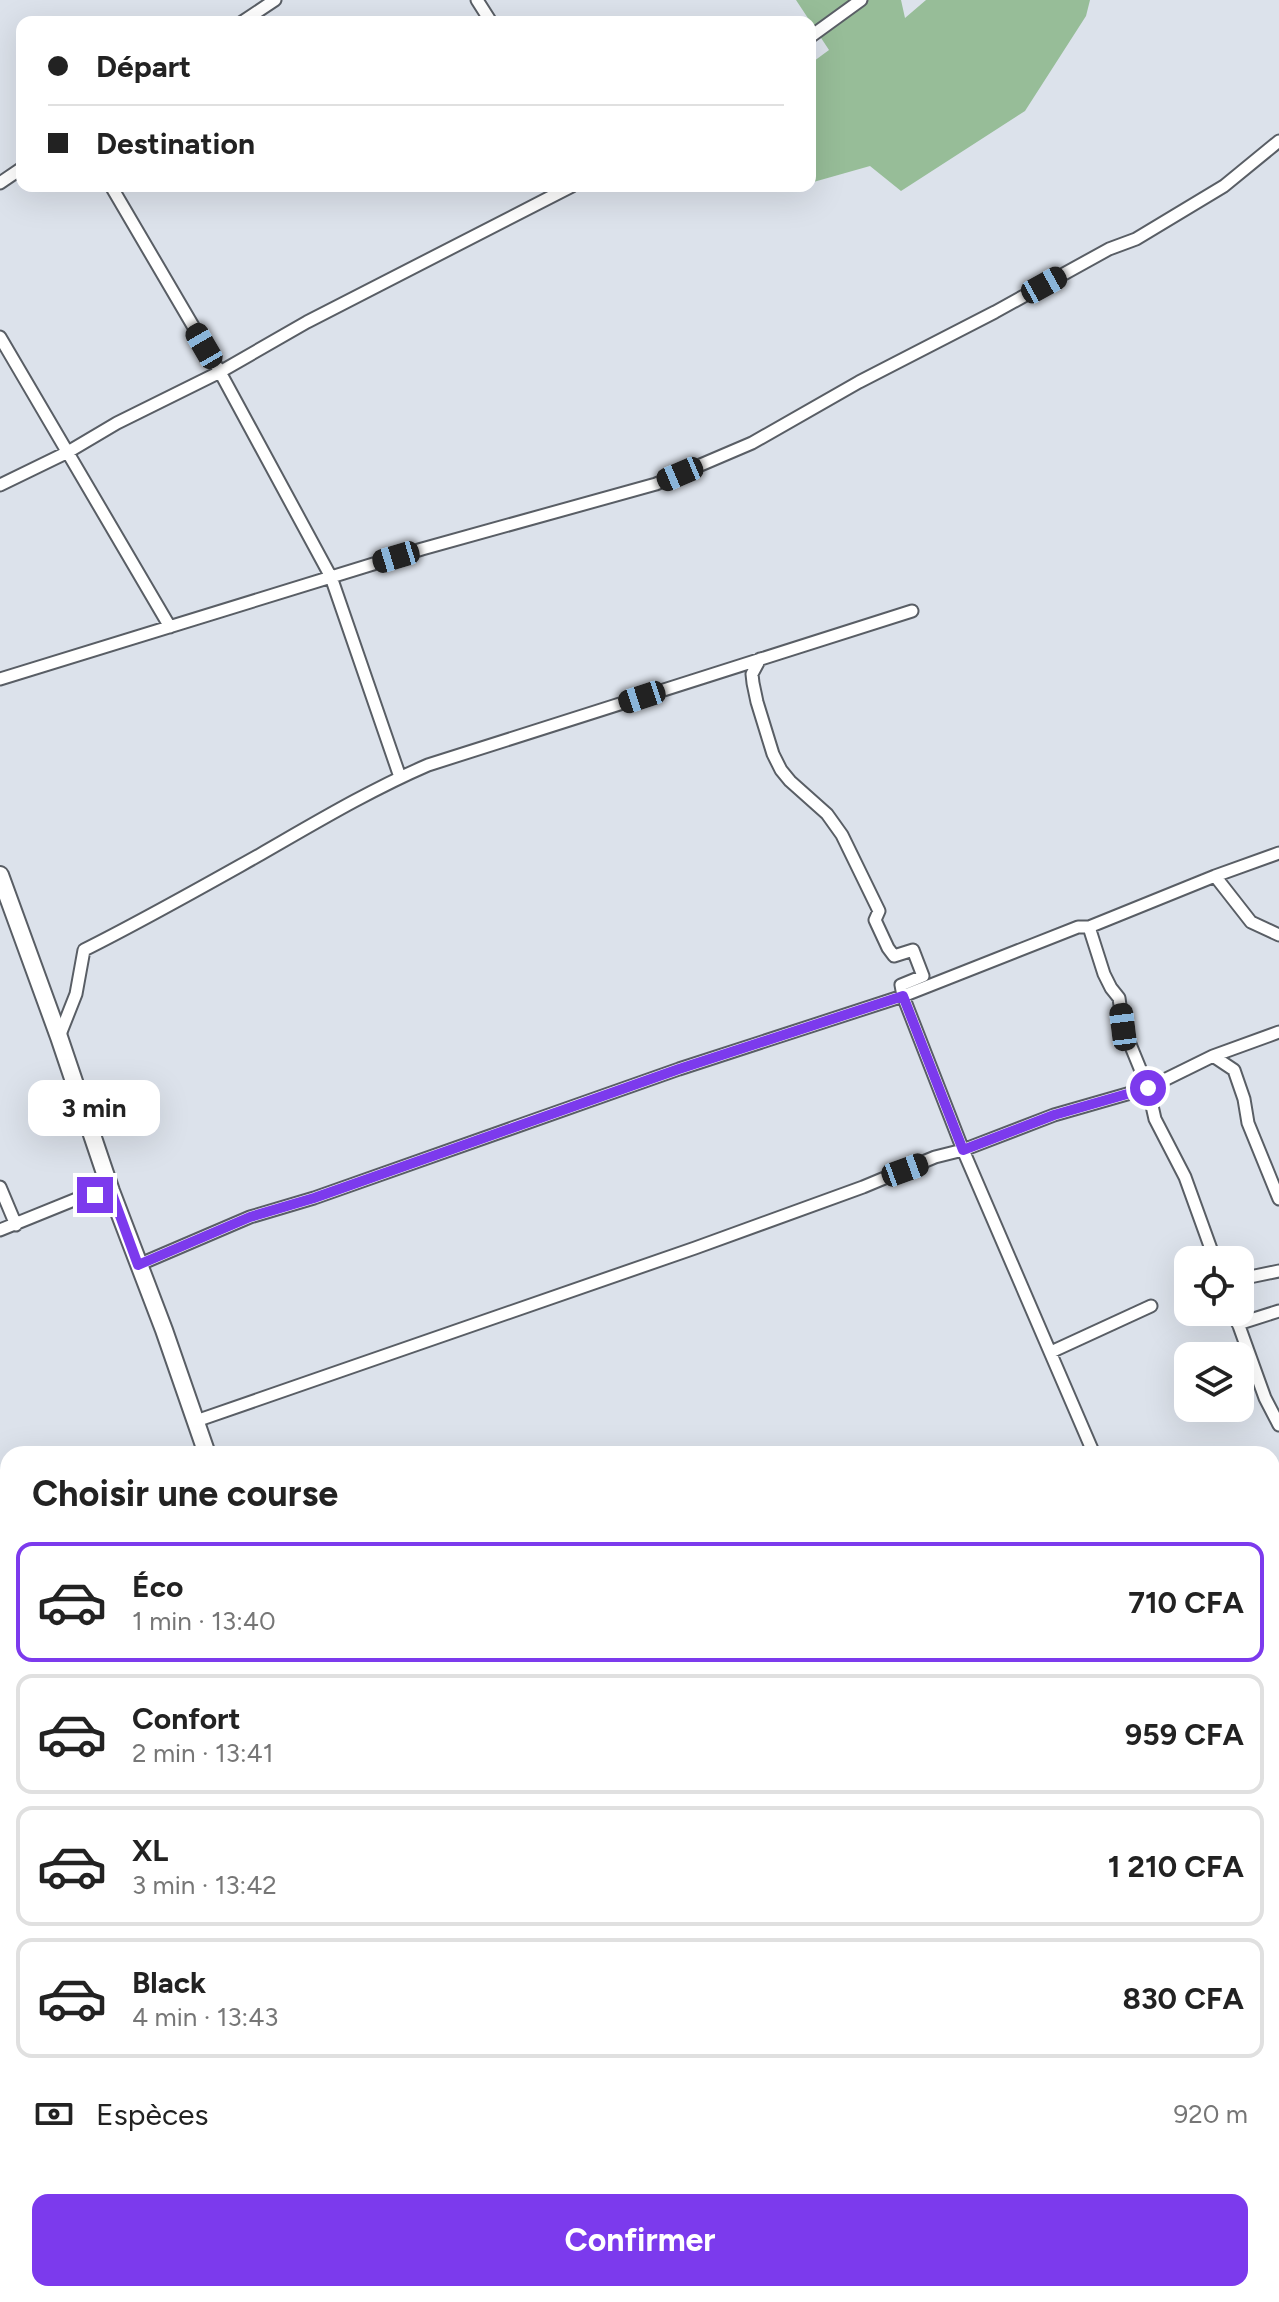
<!DOCTYPE html>
<html lang="fr">
<meta charset="utf-8">
<style>
:root{--surface:#fff;--page:#f6f6f6;--text:#222;--muted:#767676;--line:#e0e0e0;--accent:#7c3aed}
body{margin:0;font-family:Figtree,sans-serif;background:var(--page);color:var(--text);height:100vh;display:flex;flex-direction:column;font-size:30px;white-space:nowrap}
*{box-sizing:border-box;margin:0}
p{font-size:26px;color:var(--muted)}
.icon{flex:none;width:44px;height:44px;fill:none;stroke:currentColor;stroke-width:2;stroke-linecap:round;stroke-linejoin:round}
.map{position:relative;flex:1;overflow:hidden}
.details{position:absolute;left:0px;top:1446px;width:1280px;height:856px;display:flex;flex-direction:column;background:var(--surface);border-radius:24px 24px 0 0;box-shadow:0 8px 32px #0002}
.details>*{flex:none}
.banner{position:absolute;left:16px;top:16px;width:800px;height:176px;border-radius:16px;box-shadow:0 8px 32px #0002;display:grid;align-content:center;height:176px;padding:0 32px;background:var(--surface)}
.buttons{position:absolute;left:1174px;top:1246px;display:grid;gap:16px}
.buttons a{display:grid;place-items:center;width:80px;height:80px;border-radius:16px;background:var(--surface);box-shadow:0 8px 32px #0002;font-size:40px}
.end{position:absolute;width:36px;height:36px;margin:-18px;border:10px solid #7c3aed;background:#fff;box-shadow:0 0 0 4px #fff}
.from{border-radius:50%}
.bubble{position:absolute;height:56px;border-radius:16px;background:var(--surface);box-shadow:0 8px 32px #0002;font-size:26px;font-weight:700;line-height:56px;text-align:center}
.car{position:absolute;width:24px;height:48px;margin:-24px -12px;border-radius:10px;box-shadow:0 0 6px 2px #0007;background:linear-gradient(#222 24%,#8ab4d8 0 40%,#222 0 76%,#8ab4d8 0 86%,#222 0)}
.banner b{display:flex;align-items:center;gap:28px;height:76px;font-size:30px}
.banner b+b{border-top:2px solid var(--line)}
.banner i{width:20px;height:20px;background:var(--text)}
ul{padding:0;list-style:none}
li{display:flex;align-items:center;gap:24px;height:120px;margin:0 16px 12px;padding:0 16px;border:4px solid var(--line);border-radius:16px}
li div{flex:1}
li b{display:block;font-size:30px}
li em{font-style:normal;font-weight:700}
li.active{border-color:var(--accent)}
li>.icon{width:72px;height:72px;stroke-width:1.5}
h2{padding:0 32px;font-size:36px;line-height:96px}
.pay{display:flex;align-items:center;gap:20px;height:88px;padding:0 32px;font-size:30px}
.pay p{margin-inline-start:auto}
.action{display:flex;gap:16px;margin-top:auto;padding:16px 32px}
.action a{flex:1;height:92px;border-radius:16px;background:var(--accent);color:#fff;font-size:32px;font-weight:700;line-height:92px;text-align:center}
.map>svg:first-child{display:block}
.green{fill:#97bd98}
.lines{fill:none;stroke-linecap:round;stroke-linejoin:round}
.street-casing{stroke:#595e65;stroke-width:15}
.secondary-casing{stroke:#595e65;stroke-width:20}
.street{stroke:#fff;stroke-width:11}
.secondary{stroke:#fff;stroke-width:16}
.route{stroke:#7c3aed;stroke-width:10}
</style>
<div class="map">
<svg width="1279" height="2302" viewBox="0 0 1279 2302">
<rect width="100%" height="100%" fill="#dce2eb"/>
<path class="green" d="M796,0H901L905,18L926,0H1090L1086,16L1025,111L901,191L870,166L810,183V64L829,50Z"/>
<g class="lines">
<g class="street-casing">
<path id="street" d="M477,0L491,22
M242,22L275,0
M810,37L861,0
M0,183L22,168
M111,186L220,372L331,577L400,777
M0,337L170,627
M0,485L68,452L117,423L220,372L307,322L572,186
M760,659L752,674L753,683L757,702L773,754L781,770L790,781L827,814L842,835L879,911L875,920L888,948L894,956L913,950L923,976L901,985L903,996L963,1150L1054,1115L1148,1088L1213,1056L1279,1032
M0,679L422,549L656,484L752,443L859,382L995,312L1109,249L1136,239L1224,186L1279,141
M1215,876L1251,922L1279,935
M1089,927L1215,876L1279,853
M59,1037L76,994L84,950C144,920 202,887 261,854C315,823 370,790 428,765L912,611
M1213,1056L1234,1070L1244,1099L1248,1123L1279,1199
M0,1187L16,1225
M0,1230L79,1198L111,1191
M138,1265L250,1217L314,1198L679,1069L903,996L1078,927H1089L1104,974L1111,988L1119,998L1123,1027L1148,1088L1155,1119L1185,1177L1215,1260
M1240,1279L1279,1271
M1234,1312L1265,1398L1279,1425
M1238,1324L1279,1311
M1051,1352L1151,1306
M196,1421L695,1248L863,1187L935,1157L963,1150L1094,1454
M1272,1538L1279,1535
M1272,1699L1279,1689
M1272,1707L1279,1716
M0,1784L8,1780
M1272,1808L1279,1811
M1272,1872L1279,1890
M1272,1910H1279
M0,1944L8,1941
M1272,2138L1279,2133
M993,2302L1007,2294"/>
</g>
<g class="secondary-casing">
<path id="secondary" d="M0,875L59,1037L111,1191L164,1330L207,1454
M499,2294L501,2302"/>
</g>
<use href="#street" class="street"/>
<use href="#secondary" class="secondary"/>
</g>
<g class="lines">
<path class="route" d="M95,1195L111,1191L138,1265L250,1217L314,1198L679,1069L903,996L963,1150L1054,1115L1148,1088"/>
</g>
</svg>
<div class="buttons">
<a><svg class="icon" aria-label="locate" viewBox="0 0 24 24"><circle cx="12" cy="12" r="6"/><path d="M12 2v4M12 18v4M2 12h4M18 12h4"/></svg></a>
<a><svg class="icon" aria-label="layers" viewBox="0 0 24 24"><path d="M12 4l9 5-9 5-9-5zM3 14l9 5 9-5"/></svg></a>
</div>
<i class="end from" style="left:1148px;top:1088px"></i>
<i class="end" style="left:95px;top:1195px"></i>
<div class="bubble" style="left:28px;top:1080px;width:132px">3 min</div>
<i class="car" style="left:1044px;top:285px;rotate:61deg"></i>
<i class="car" style="left:204px;top:346px;rotate:330deg"></i>
<i class="car" style="left:680px;top:474px;rotate:247deg"></i>
<i class="car" style="left:396px;top:557px;rotate:253deg"></i>
<i class="car" style="left:642px;top:697px;rotate:252deg"></i>
<i class="car" style="left:1123px;top:1027px;rotate:353deg"></i>
<i class="car" style="left:905px;top:1170px;rotate:70deg"></i>
<div class="banner">
<b><i class="from"></i>Départ</b>
<b><i></i>Destination</b>
</div>
<section class="details">
<h2>Choisir une course</h2>
<ul>
<li class="active"><svg class="icon" aria-label="car" viewBox="0 0 24 24"><path d="M5 17H2v-5l4-1 3-4h7l3 4 3 1v5h-3M9 17h6M6 11h13"/><circle cx="7" cy="17" r="2"/><circle cx="17" cy="17" r="2"/></svg><div><b>Éco</b><p>1 min · 13:40</p></div><em>710 CFA</em></li>
<li><svg class="icon" aria-label="car" viewBox="0 0 24 24"><path d="M5 17H2v-5l4-1 3-4h7l3 4 3 1v5h-3M9 17h6M6 11h13"/><circle cx="7" cy="17" r="2"/><circle cx="17" cy="17" r="2"/></svg><div><b>Confort</b><p>2 min · 13:41</p></div><em>959 CFA</em></li>
<li><svg class="icon" aria-label="car" viewBox="0 0 24 24"><path d="M5 17H2v-5l4-1 3-4h7l3 4 3 1v5h-3M9 17h6M6 11h13"/><circle cx="7" cy="17" r="2"/><circle cx="17" cy="17" r="2"/></svg><div><b>XL</b><p>3 min · 13:42</p></div><em>1 210 CFA</em></li>
<li><svg class="icon" aria-label="car" viewBox="0 0 24 24"><path d="M5 17H2v-5l4-1 3-4h7l3 4 3 1v5h-3M9 17h6M6 11h13"/><circle cx="7" cy="17" r="2"/><circle cx="17" cy="17" r="2"/></svg><div><b>Black</b><p>4 min · 13:43</p></div><em>830 CFA</em></li>
</ul>
<div class="pay"><svg class="icon" aria-label="cash" viewBox="0 0 24 24"><path d="M3 7h18v10H3z"/><circle cx="12" cy="12" r="2"/></svg>Espèces<p>920 m</p></div>
<div class="action"><a>Confirmer</a></div>
</section>
</div>
